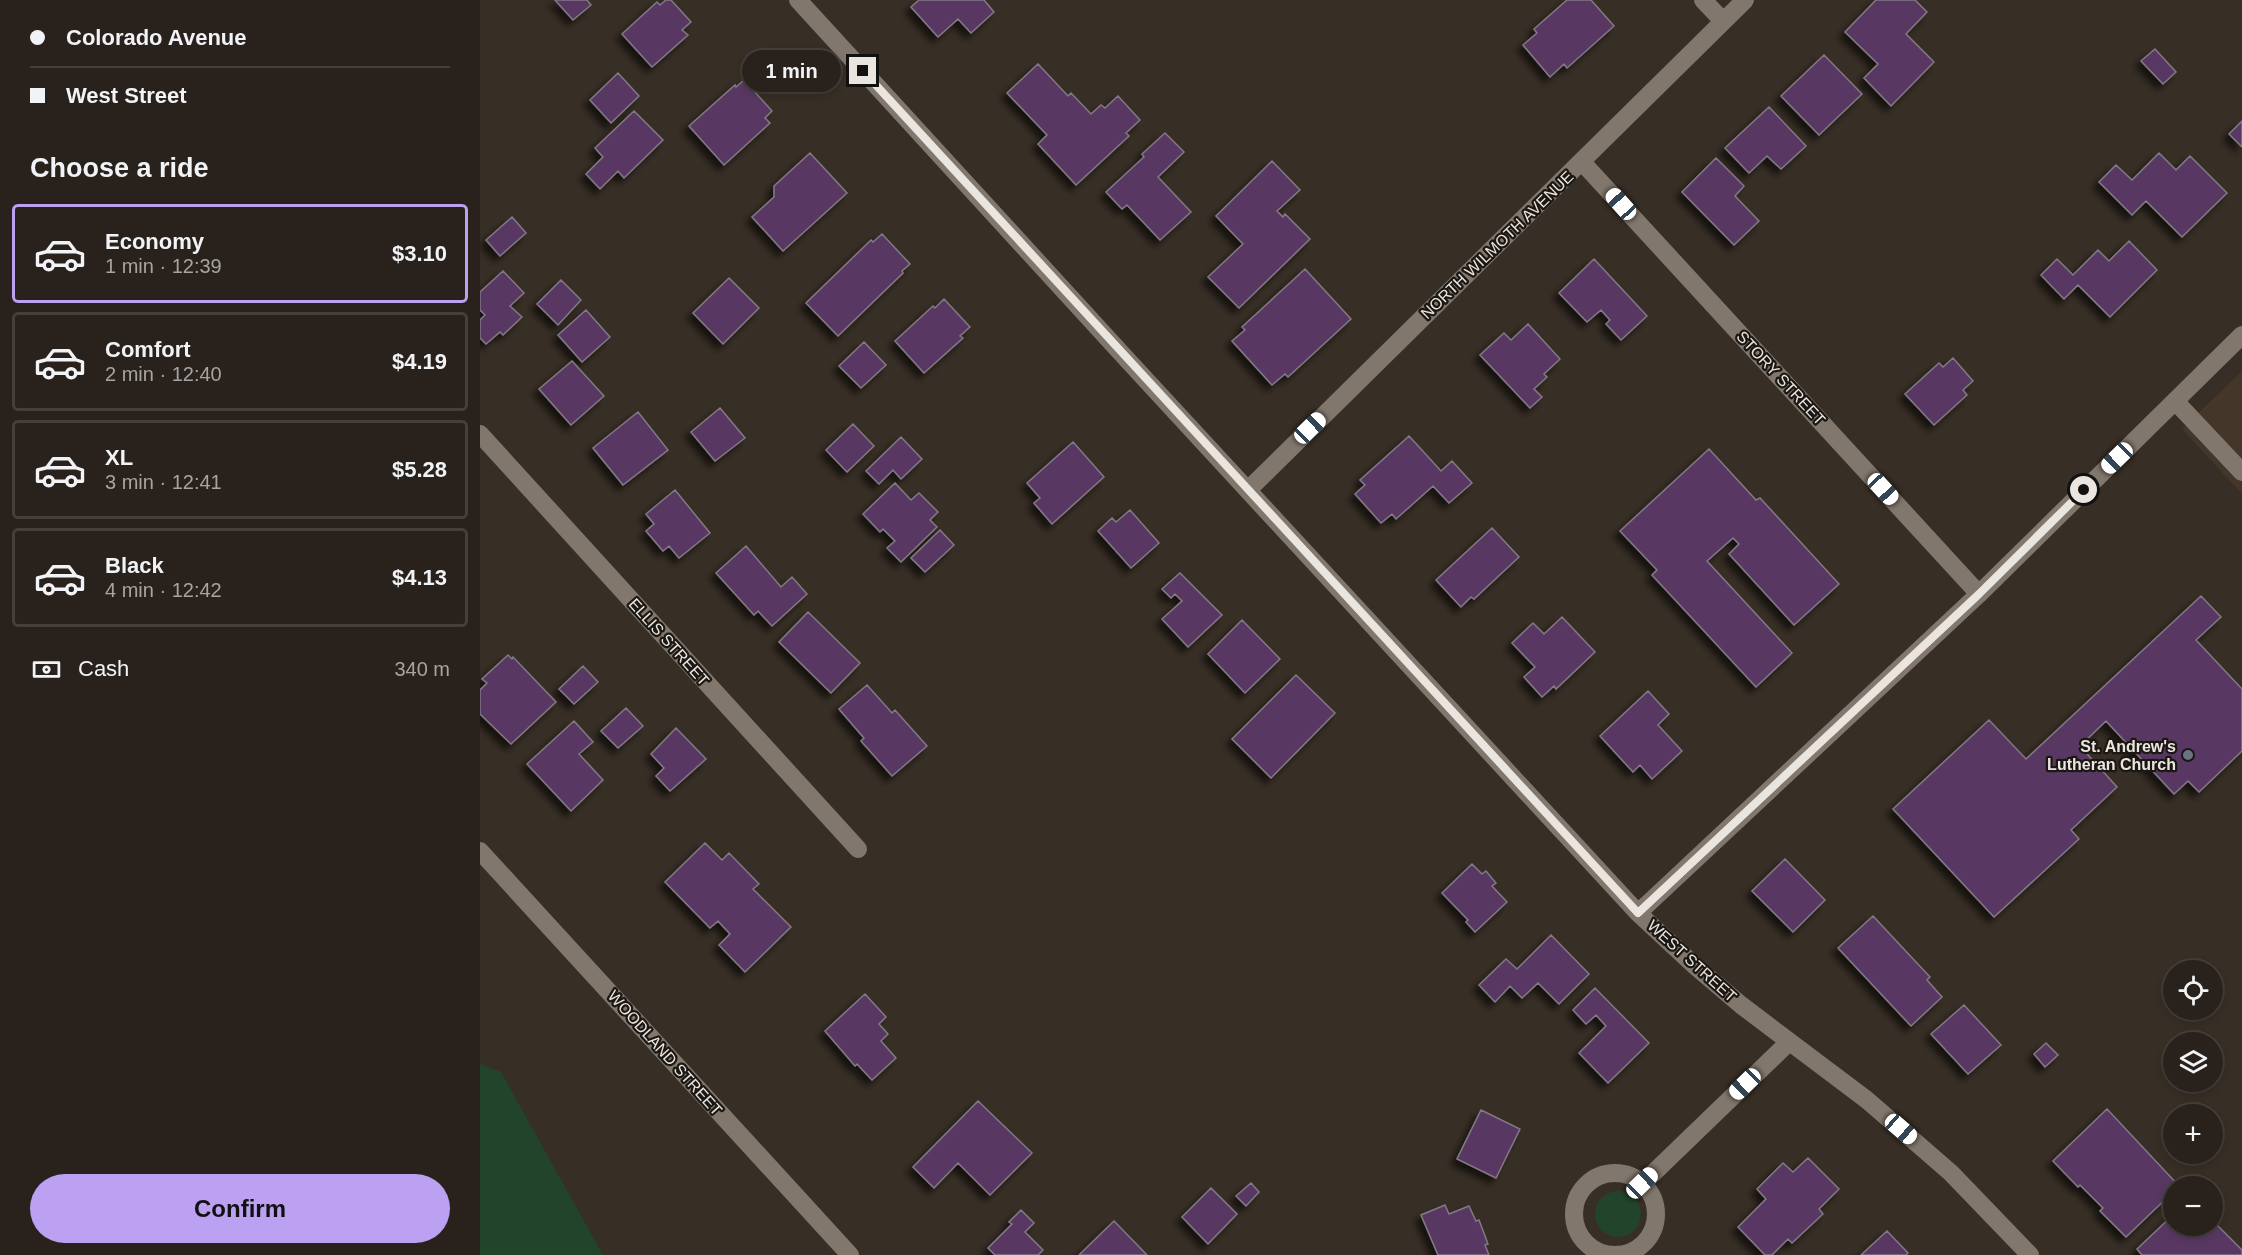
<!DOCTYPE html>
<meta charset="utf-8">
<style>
:root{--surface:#29221c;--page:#312a25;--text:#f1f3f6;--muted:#a5a4a3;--line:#453f3b;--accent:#bca0f2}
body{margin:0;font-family:Helvetica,sans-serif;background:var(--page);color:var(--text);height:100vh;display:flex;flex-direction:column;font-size:22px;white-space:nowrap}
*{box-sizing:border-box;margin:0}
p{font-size:20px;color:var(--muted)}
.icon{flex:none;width:33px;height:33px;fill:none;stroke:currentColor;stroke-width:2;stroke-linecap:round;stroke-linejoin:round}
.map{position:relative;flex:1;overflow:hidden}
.sheet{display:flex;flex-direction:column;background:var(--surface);width:480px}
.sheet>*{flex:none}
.banner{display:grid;align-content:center;height:132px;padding:0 30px;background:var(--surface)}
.controls{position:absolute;left:1683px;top:960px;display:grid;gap:12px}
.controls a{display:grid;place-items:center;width:60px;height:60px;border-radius:50%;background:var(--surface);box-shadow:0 3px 9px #0003,0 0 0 2px var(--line);font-size:30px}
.end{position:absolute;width:27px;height:27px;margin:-14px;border:8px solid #ebe5df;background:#111;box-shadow:0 0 0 3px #111}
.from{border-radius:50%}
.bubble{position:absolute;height:42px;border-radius:21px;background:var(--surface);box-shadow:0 3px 9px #0003,0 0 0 2px var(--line);font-size:20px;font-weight:800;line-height:42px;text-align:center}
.car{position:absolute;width:18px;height:36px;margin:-18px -9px;border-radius:8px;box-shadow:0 0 4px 2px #0007;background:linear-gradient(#fff 24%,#345 0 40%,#fff 0 76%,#345 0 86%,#fff 0)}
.banner b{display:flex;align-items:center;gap:21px;height:57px;font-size:22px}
.banner b+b{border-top:2px solid var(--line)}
.banner i{width:15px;height:15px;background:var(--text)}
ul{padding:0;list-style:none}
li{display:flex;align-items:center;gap:18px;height:99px;margin:0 12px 9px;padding:0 18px;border:3px solid var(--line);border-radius:6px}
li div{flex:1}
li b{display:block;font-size:22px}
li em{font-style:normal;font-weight:800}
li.current{border-color:var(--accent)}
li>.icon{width:54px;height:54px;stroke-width:1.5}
h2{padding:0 30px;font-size:27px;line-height:72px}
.pay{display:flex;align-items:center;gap:15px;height:66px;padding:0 30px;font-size:22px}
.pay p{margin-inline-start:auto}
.cta{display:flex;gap:12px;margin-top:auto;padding:12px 30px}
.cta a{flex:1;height:69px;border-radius:36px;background:var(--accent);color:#111;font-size:24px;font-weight:800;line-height:69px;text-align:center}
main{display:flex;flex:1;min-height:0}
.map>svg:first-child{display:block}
.built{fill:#443729}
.green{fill:#21442a}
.building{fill:#583864;stroke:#817984;stroke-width:1.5;filter:url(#shadow)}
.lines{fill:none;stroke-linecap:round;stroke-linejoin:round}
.minor{stroke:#81776c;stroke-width:18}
.route{stroke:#ebe5df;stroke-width:8}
.worship-dot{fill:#6b7280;stroke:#1b1713;stroke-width:2}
.labels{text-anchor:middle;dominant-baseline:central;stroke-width:4.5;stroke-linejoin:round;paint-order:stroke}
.street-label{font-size:16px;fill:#ebe5df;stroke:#1b1713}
.poi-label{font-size:16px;font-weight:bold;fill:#ebe5df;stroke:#1b1713;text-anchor:end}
</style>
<main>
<section class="sheet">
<div class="banner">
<b><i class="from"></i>Colorado Avenue</b>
<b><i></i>West Street</b>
</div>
<h2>Choose a ride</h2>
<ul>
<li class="current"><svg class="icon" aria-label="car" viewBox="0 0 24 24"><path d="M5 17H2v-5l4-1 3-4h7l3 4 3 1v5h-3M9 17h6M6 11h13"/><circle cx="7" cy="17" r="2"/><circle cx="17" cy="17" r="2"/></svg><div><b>Economy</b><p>1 min · 12:39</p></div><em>$3.10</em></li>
<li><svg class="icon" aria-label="car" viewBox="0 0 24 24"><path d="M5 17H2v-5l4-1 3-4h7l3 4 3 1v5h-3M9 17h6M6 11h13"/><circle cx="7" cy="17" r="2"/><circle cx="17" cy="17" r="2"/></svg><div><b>Comfort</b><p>2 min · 12:40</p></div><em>$4.19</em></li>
<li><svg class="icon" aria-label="car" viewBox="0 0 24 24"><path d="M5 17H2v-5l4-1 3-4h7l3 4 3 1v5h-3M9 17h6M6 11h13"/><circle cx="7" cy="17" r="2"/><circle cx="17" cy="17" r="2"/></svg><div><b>XL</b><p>3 min · 12:41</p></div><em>$5.28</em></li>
<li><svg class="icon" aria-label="car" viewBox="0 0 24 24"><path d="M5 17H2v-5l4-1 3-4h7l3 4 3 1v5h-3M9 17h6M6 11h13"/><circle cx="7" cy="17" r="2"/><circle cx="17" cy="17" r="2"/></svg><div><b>Black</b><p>4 min · 12:42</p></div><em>$4.13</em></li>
</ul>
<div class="pay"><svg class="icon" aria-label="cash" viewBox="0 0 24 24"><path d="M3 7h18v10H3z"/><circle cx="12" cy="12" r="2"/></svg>Cash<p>340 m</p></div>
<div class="cta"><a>Confirm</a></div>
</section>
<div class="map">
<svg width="1762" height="1255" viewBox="0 0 1762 1255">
<defs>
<filter id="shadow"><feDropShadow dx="-5.5" dy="5.5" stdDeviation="3" flood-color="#0009"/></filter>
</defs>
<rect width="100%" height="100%" fill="#372e25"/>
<path class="built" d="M1762,371V494L1702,429Z"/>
<path class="green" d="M0,1064L21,1072L123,1255H0Z
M1115 1214a23 23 0 1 1 46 0a23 23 0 1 1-46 0Z"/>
<path class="building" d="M75,0H107L111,5L93,20Z
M186,0H191L211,22L202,30L208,35L172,67L142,34L177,2L180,5Z
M439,0H504L514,12L491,33L478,19L458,37L431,7Z
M1087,0H1111L1134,26L1087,68L1084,64L1070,77L1043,45L1057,33L1054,29Z
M1396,0H1435L1447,12L1426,34L1454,62L1411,106L1384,78L1398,64L1365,32Z
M1675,49L1696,72L1683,84L1661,61Z
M1344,55L1382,94L1339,135L1301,96Z
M558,64L588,96L591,93L611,114L621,105L625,108L638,96L660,120L646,133L649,136L596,185L558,144L567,135L527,93Z
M138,73L159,96L131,123L110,100Z
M264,80L292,111L285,118L290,123L244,165L209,126L255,85L256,87Z
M1289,107L1326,146L1301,169L1287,156L1269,173L1245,148Z
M154,111L183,140L144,178L138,171L120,189L106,174L123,157L115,148Z
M1762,121V147L1749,134Z
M685,133L704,152L678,177L711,212L680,240L647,205L642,209L626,192L664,157L662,154Z
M330,153L367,193L303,251L272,217L294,197V186Z
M1679,153L1696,170L1710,156L1747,193L1702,237L1666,201L1652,215L1619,182L1636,165L1652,180Z
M1236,158L1264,186L1255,196L1279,221L1254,245L1202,192Z
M792,161L820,190L797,211L803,217L805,214L830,239L759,308L728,277L763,244L736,216Z
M32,217L46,233L20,256L6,240Z
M402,234L430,264L422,271L423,273L358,336L326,303L391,240L393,242Z
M1649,241L1677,270L1630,317L1598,285L1584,299L1561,275L1577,259L1593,275L1618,250L1629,261Z
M1114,259L1167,316L1141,340L1126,324L1130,320L1121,310L1107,322L1079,293Z
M825,269L871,319L808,377L805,374L792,385L752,341L765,330L762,327Z
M23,271L44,293L30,306L42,317L23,335L20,332L6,344L0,338V320L5,315L0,310V292Z
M249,278L279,308L243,344L213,313Z
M81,280L101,300L78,325L57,304Z
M464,299L490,327L480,336L483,338L444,373L415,341L453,306L455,308Z
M106,310L130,337L102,362L78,335Z
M1048,324L1080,359L1064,374L1067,377L1054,389L1062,397L1050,408L1000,355L1024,333L1031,340Z
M384,342L406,365L381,388L359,366Z
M1473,358L1493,381L1483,390L1487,395L1454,425L1425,394L1459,363L1463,367Z
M92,361L124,396L91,425L59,389Z
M240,408L265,438L235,461L211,432Z
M158,412L188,450L143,485L113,448Z
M373,424L394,446L367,472L346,450Z
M929,436L961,471L972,461L992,483L969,503L953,486L916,519L912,514L901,523L875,494L885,485L880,480Z
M421,437L442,459L421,479L413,470L399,484L386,471Z
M593,442L624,477L572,524L554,503L560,498L547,483Z
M1229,449L1276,500L1280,498L1359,584L1314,625L1249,554L1259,544L1253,538L1227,561L1312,653L1276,687L1172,575L1177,570L1140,531Z
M415,483L431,500L439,493L458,512L450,520L457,527L421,562L407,548L415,541L403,529L400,532L383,514Z
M195,490L230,533L199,558L189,546L183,551L166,531L174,524L166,514Z
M650,510L679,543L651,568L618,531L632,518L636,522Z
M1012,528L1039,557L994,599L991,597L981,607L956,580Z
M460,530L474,545L445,572L431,558Z
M266,546L301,587L312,577L327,594L292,626L278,611L274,615L236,573Z
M700,573L742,615L708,647L682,619L702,601L695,594L691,598L682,589Z
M1721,596L1741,617L1716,640L1762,689V751L1719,792L1708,781L1694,794L1626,721L1600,746L1637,787L1591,830L1599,839L1514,917L1413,809L1509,720L1546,759Z
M328,612L380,663L351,693L299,642Z
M1082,617L1115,652L1076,689L1074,686L1062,697L1044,677L1055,667L1032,643L1053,623L1064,634Z
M762,620L800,659L765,693L728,654Z
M28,655L32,659L33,657L76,702L31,744L0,714V690L7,683L2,679Z
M103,666L118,682L94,704L79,689Z
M816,675L855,713L791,778L752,739Z
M387,685L412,713L415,710L447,746L412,776L381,741L384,738L359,709Z
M1168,691L1189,714L1178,725L1202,751L1172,779L1160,765L1153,772L1120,736Z
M146,708L163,726L138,748L121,731Z
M94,721L113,742L99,754L123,780L91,811L47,764Z
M196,728L226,759L190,791L176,776L184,768L171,754Z
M225,843L242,860L249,853L279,884L273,889L311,927L265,972L239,945L250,934L238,921L230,928L185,882Z
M1305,859L1345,900L1313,932L1272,891Z
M992,864L1002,874L1006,871L1016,883L1012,886L1027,902L995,932L986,922L988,920L962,893Z
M1393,916L1450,977L1447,980L1462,997L1431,1026L1358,948Z
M1071,935L1109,974L1079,1004L1058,983L1042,998L1030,986L1015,1002L999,985L1026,959L1037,969Z
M1115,988L1169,1043L1128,1083L1099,1053L1126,1026L1116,1015L1106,1024L1093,1010Z
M385,994L406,1017L399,1024L408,1034L401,1041L416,1058L392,1080L377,1064L375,1066L345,1031Z
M1484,1005L1521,1045L1488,1074L1451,1034Z
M1566,1043L1578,1055L1565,1067L1554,1054Z
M498,1101L552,1153L510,1195L478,1163L454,1188L433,1167Z
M1627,1109L1699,1186H1694V1191L1646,1237L1620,1211L1623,1208L1600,1185L1598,1187L1573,1161Z
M1001,1110L1040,1129L1016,1178L977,1159Z
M1328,1158L1359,1189L1339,1209L1343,1214L1312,1243L1308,1239L1292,1255H1285L1258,1227L1286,1199L1277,1189L1303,1163L1313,1172Z
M771,1183L779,1192L766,1206L756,1196Z
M731,1188L757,1214L728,1244L702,1217Z
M965,1205L969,1214L989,1206L996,1221L999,1220L1008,1244L1005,1245L1009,1255H958L941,1215Z
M541,1210L554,1223L545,1232L563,1250L558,1255H515L508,1248L532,1224L529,1222Z
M1694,1214V1226H1732V1220L1762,1250V1255H1662L1657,1249Z
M634,1221L667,1255H599Z
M1407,1231L1428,1253L1426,1255H1381Z"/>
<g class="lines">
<path class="minor" d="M318,0L642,354L1158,913L1215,966L1261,1005L1387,1100L1471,1173L1550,1255
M1223,0L1243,21
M1102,162L1499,594
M1695,401L1762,472
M0,434L378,849
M768,490L1265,0
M0,851L370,1255
M1158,913L1499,594L1762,335
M1094 1214a41 41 0 1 1 82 0a41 41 0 1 1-82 0Z
M1163,1183L1309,1042"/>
</g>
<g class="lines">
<path class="route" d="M383,71L1158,913L1499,594L1604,490"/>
</g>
<circle class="worship-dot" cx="1708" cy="755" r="6"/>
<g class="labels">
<g class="street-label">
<text transform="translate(1017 245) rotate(-44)">NORTH WILMOTH AVENUE</text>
<text transform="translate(1301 378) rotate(47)">STORY STREET</text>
<text transform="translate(189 642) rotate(48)">ELLIS STREET</text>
<text transform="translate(1212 961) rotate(42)">WEST STREET</text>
<text transform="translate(185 1053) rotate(48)">WOODLAND STREET</text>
</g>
<g class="poi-label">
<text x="1696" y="746">St. Andrew's<tspan x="1696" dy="18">Lutheran Church</tspan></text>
</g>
</g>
</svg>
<div class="controls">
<a><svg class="icon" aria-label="locate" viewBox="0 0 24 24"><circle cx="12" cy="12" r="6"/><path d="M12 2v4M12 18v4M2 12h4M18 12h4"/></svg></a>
<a><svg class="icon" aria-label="layers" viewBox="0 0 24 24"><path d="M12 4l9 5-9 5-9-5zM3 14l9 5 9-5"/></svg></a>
<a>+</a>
<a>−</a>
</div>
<i class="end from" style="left:1604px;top:490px"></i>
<i class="end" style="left:383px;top:71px"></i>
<div class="bubble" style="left:262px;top:50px;width:99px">1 min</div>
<i class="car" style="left:1141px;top:204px;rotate:318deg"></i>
<i class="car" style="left:830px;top:428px;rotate:46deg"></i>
<i class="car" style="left:1637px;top:458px;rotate:226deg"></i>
<i class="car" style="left:1403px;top:489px;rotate:137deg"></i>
<i class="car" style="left:1265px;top:1084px;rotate:226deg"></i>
<i class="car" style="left:1421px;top:1129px;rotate:131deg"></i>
<i class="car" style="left:1162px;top:1183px;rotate:46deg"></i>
</div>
</main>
